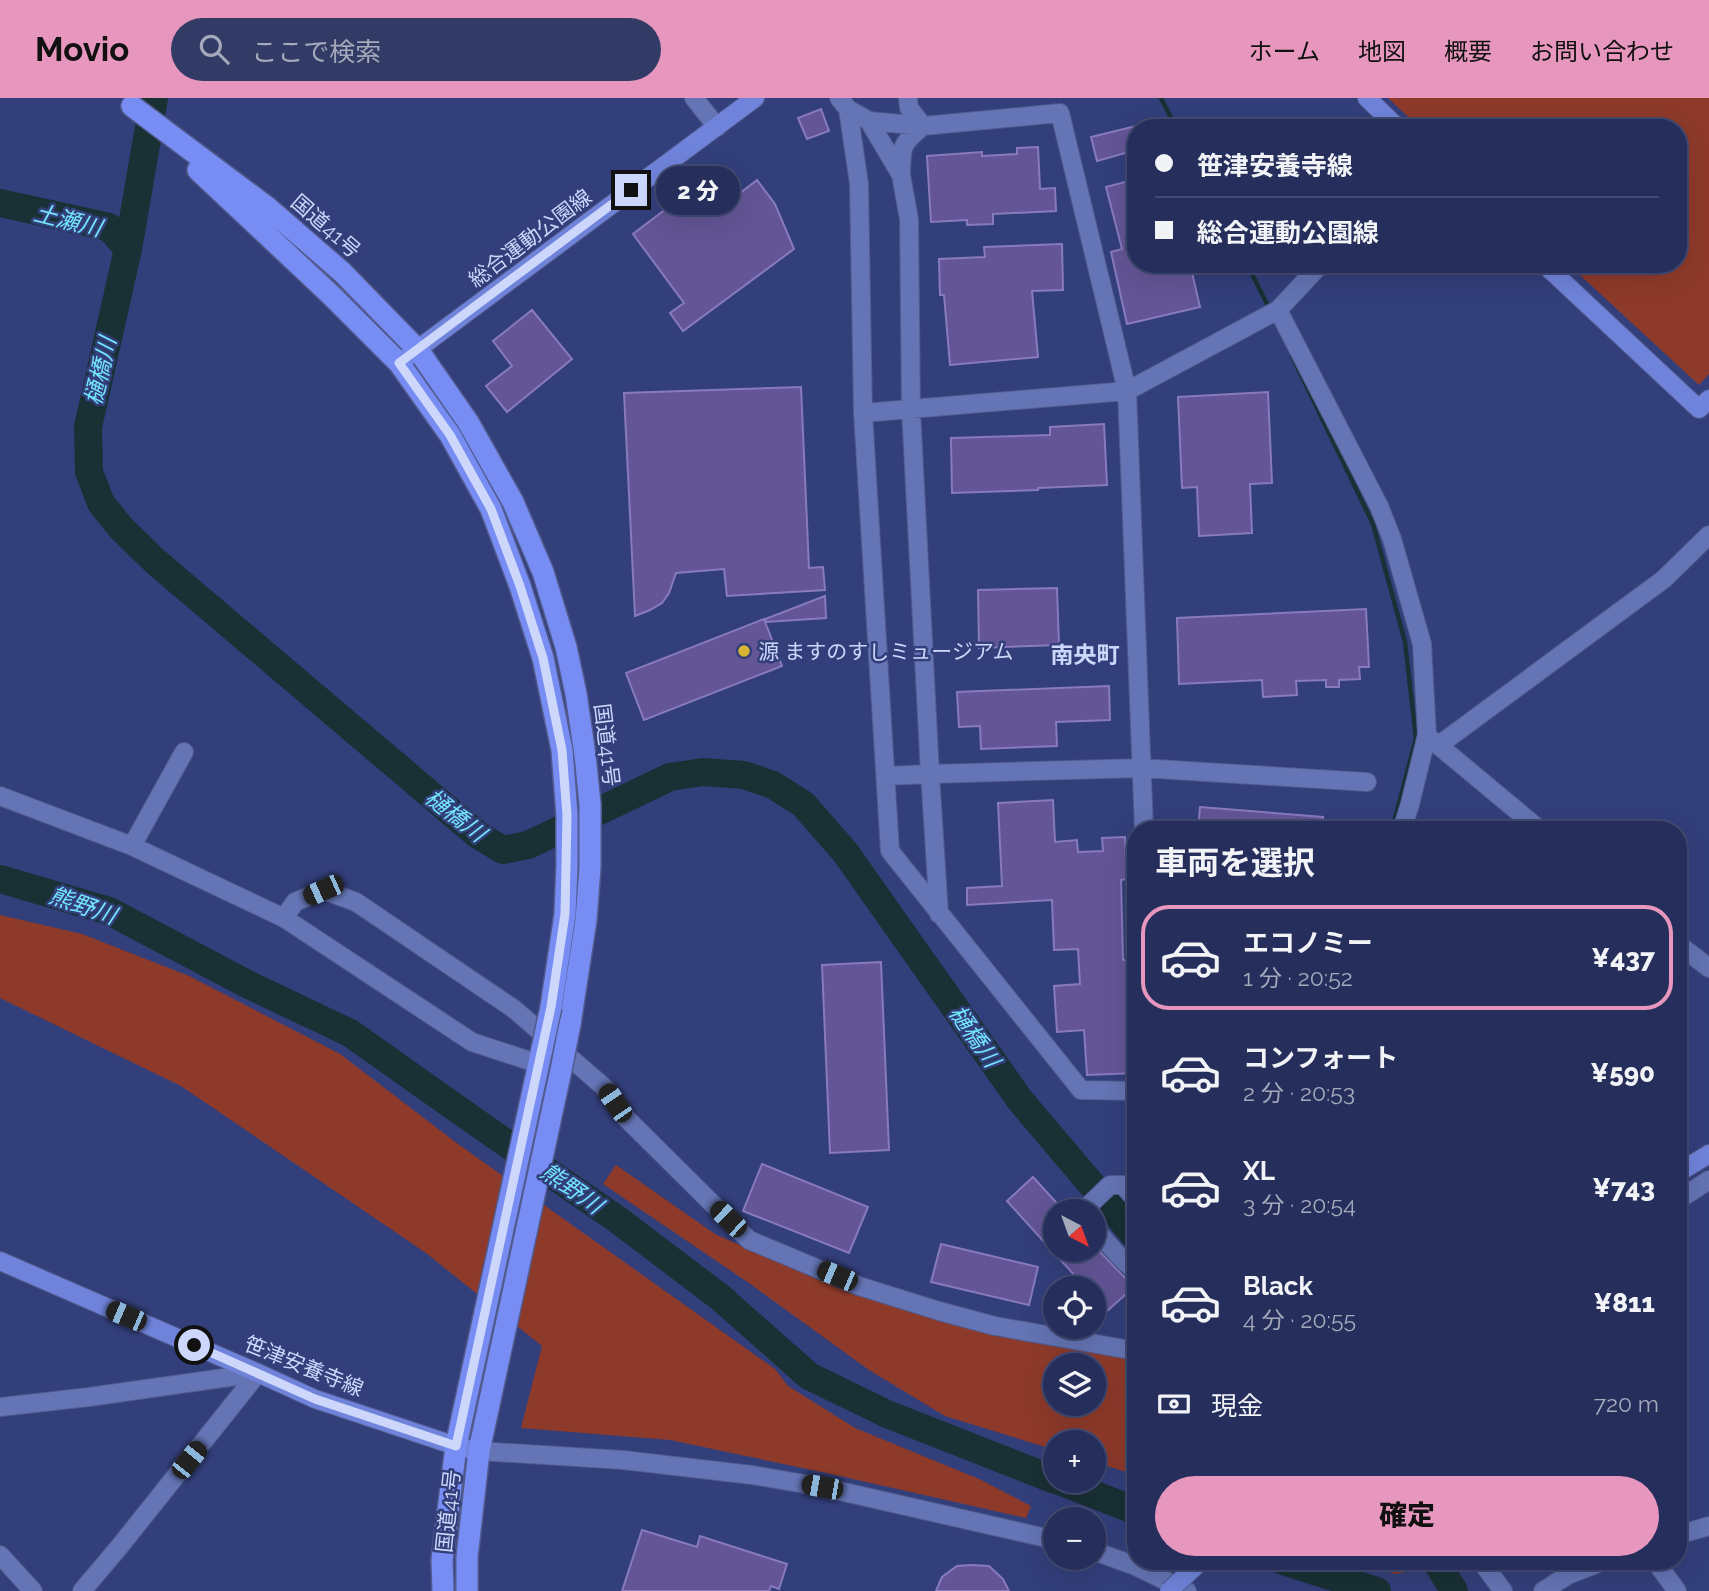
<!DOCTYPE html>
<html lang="ja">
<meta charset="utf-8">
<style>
:root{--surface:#262f5c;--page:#323b65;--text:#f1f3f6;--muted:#a4a9bb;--line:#424a72;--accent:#e797bd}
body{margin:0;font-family:Raleway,"Noto Sans JP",sans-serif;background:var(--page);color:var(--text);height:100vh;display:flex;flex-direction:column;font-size:26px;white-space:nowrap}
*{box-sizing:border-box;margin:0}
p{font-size:23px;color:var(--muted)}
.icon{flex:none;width:38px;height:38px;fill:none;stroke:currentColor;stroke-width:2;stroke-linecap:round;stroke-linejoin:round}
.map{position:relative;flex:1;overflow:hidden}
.drawer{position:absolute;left:1127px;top:723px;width:560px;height:749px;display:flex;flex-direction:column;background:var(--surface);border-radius:28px;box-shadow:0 7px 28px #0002,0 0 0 2px var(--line)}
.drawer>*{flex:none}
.guide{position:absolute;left:1127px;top:21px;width:560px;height:154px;border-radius:28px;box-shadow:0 7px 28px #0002,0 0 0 2px var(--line);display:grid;align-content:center;height:154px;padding:0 28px;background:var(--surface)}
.needle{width:46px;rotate:139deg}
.fabs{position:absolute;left:1043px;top:1101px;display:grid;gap:14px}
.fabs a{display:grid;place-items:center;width:63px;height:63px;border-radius:50%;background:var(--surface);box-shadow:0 7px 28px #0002,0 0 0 2px var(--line);font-size:35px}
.end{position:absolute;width:32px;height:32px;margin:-16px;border:9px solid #ccd7fb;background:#111;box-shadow:0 0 0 4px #111}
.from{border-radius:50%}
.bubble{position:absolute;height:49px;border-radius:24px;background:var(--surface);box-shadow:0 7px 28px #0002,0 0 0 2px var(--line);font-size:23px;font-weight:800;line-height:49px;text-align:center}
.car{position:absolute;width:21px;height:42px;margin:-21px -10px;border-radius:9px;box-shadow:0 0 5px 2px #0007;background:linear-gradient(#222 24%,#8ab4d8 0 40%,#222 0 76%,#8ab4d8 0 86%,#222 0)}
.guide b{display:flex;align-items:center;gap:24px;height:66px;font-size:26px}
.guide b+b{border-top:2px solid var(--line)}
.guide i{width:18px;height:18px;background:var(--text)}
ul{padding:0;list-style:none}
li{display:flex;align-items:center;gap:21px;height:105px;margin:0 14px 10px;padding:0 14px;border:4px solid transparent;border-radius:28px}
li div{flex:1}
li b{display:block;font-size:26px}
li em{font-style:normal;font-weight:800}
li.current{border-color:var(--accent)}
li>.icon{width:63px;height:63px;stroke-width:1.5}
h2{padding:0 28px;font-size:32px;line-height:84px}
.pay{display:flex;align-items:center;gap:18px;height:77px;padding:0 28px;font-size:26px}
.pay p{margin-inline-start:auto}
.primary-button{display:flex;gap:14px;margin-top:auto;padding:14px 28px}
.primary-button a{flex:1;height:80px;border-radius:42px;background:var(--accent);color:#111;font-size:28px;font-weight:800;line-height:80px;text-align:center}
header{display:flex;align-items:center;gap:42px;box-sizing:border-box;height:98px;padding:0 35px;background:var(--accent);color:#111}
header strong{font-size:33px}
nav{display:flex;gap:38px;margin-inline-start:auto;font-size:24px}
.search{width:490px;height:63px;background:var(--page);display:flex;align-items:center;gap:18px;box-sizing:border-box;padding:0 24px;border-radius:38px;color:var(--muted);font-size:26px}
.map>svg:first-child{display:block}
.green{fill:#8e3a2a;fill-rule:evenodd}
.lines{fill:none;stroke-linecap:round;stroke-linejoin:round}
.stream{stroke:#193035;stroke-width:4.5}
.river{stroke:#193035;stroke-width:28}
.building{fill:#635596;stroke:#887abe;stroke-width:2}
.minor-casing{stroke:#515a8c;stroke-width:20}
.major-casing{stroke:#515a8c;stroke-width:20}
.highway-casing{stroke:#515a8c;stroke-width:24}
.minor{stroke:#6474b4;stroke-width:18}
.major{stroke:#6f83da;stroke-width:18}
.highway{stroke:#778df3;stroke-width:21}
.major-bridge-casing{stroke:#515a8c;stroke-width:20;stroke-linecap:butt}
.highway-bridge-casing{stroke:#515a8c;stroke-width:24;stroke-linecap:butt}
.major-bridge{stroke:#6f83da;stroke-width:18}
.highway-bridge{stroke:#778df3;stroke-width:21}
.route{stroke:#ccd7fb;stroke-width:9}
.poi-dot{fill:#d8b434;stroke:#333f7b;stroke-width:2.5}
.labels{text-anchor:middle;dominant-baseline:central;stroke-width:5;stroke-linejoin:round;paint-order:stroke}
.street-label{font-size:21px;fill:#ccd7fb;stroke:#333f7b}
.poi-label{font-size:21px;fill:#ccd7fb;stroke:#333f7b;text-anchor:start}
.water-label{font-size:23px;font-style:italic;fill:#74e6fc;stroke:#333f7b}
.neighbourhood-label{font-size:23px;font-weight:bold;fill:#ccd7fb;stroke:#333f7b}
</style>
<header>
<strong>Movio</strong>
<div class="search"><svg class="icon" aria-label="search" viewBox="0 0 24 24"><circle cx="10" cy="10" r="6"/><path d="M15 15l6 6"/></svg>ここで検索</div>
<nav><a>ホーム</a><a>地図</a><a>概要</a><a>お問い合わせ</a></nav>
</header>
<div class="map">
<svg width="1709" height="1493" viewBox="0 0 1709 1493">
<rect width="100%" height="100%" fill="#333f7b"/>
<path class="green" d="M1388,0H1709V276L1699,287L1568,166H1678V30H1420Z
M0,817L82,836L189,878L340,956L458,1046L775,1271L788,1288L855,1330L979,1381L1031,1408L1026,1420L831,1376L670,1342L521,1330L542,1248L426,1155L181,988L0,900Z
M616,1067L715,1136L809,1178L923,1214L1136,1263V1377L1094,1364V1344H1055V1352L945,1318L869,1272L749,1185L603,1086ZM1055,1267H1094V1306H1055Z
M1360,1463H1425L1430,1470L1395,1476Z"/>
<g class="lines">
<path class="stream" d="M1161,0L1176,30
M1247,166L1270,212
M1292,258L1373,426L1405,544L1416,640L1392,732"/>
<path class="river" d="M154,0L128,151L88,329L89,374L101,405L121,430L156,464L478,737L503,752L528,747L670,679L703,674L744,677L773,687L803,706L845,754L1020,1002L1136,1139
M0,105L109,129L128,151
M0,781L109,813L249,887L350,935L480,1027L618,1122L721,1200L809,1278L887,1316L1055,1382
M1057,1382L1136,1413
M1283,1463L1377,1493
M1436,1463L1454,1493"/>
</g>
<path class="building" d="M821,11L829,33L807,41L798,20Z
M1136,28V52L1097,63L1091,39Z
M1038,49L1040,91L1055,90L1056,113L993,116V126L967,127V122L931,124L927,58L982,54V58L1017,56V50Z
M716,73L735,99L757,82L775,106L794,151L683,233L670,215L684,205L633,136Z
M1136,81V166H1190L1200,209L1127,226L1111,154L1122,151L1106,89Z
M1062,146L1063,192L1032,193L1038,259L950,267L944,197H940L939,161L985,159L984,149Z
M532,212L572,261L507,314L486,288L512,268L493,243Z
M801,289L809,470L823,469L825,492L727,498L724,471L676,475L669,495L662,505L650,512L635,518L624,295Z
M1268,294L1272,385L1250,386L1252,435L1199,438L1197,389L1182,390L1178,299Z
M1104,326L1107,387L1038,390V392L952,395L951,340L1050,337V329Z
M1057,490L1059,547L979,550L978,492Z
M825,498L826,520L766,524L765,521Z
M1366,511L1369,569H1359L1360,581L1339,582V589H1326V582L1296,583L1297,597L1263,599L1262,582L1179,586L1177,520Z
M764,521L782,568L644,622L626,575Z
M1109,588L1110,622L1056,624L1057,648L981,651L980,628L959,629L957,594Z
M1053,702L1055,744L1077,742L1078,754L1103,753L1102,740L1125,739L1127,781L1121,782L1123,862H1130L1136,975L1087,977L1084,932L1057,934L1054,888L1080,886L1078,851L1054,852L1052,802L967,807V790L1002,788L998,705Z
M1200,709L1323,719L1322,732H1198Z
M881,864L889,1052L830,1055L822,867Z
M762,1066L868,1109L849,1155L743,1113Z
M1033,1079L1064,1113H1055V1152H1098L1134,1189L1107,1213L1094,1199V1190H1086L1007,1103Z
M941,1146L1038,1169L1029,1207L931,1184Z
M642,1432L697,1449L700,1438L787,1466L779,1491L771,1488L769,1493H622Z
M971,1467L989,1468L1003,1481L1009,1493H936L942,1479L957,1468Z"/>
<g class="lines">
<g class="minor-casing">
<path id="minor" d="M694,0L717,29
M839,0L848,11L869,23L901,77L909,121L911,312L930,676L939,816
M848,11L859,86L863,315L890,753L1081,992L1136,993
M869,23L923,28L1060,15L1127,293L1144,732
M901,77C902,48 900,47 923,28L909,10L908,0
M1278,212L1379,408L1392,441L1422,546L1427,637L1410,706L1402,732
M863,315L1127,293L1278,212L1321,166
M1432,642L1540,732
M1439,647L1664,481L1709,437
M886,678L930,676L1141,670L1367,684
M0,698L132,748L284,820L472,944L539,966
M132,748L184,654
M284,820L295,804L323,792L356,804L514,911L605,990L626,1020L749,1142L859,1188L939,1213L995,1228L1136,1253
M1678,846L1709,870
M1678,1102L1709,1082
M1083,1113L1110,1087H1123L1136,1102
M1094,1130L1118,1157L1136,1174
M0,1309L89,1299L258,1275
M479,1353L623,1362L752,1377L822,1389L1055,1442
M1678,1437L1709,1428
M1094,1453L1133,1467L1187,1493
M0,1457L33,1493
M1481,1463L1503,1493
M1655,1463L1677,1493
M82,1493L120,1448L258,1275
M1543,1493L1568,1477L1604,1463"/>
</g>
<g class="major-casing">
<path id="major" d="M1367,0L1398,30
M1544,166L1699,311L1709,301
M399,265L755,0
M1678,1075L1709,1056
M0,1163L258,1275L315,1301L456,1348L469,1351"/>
</g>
<g class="highway-casing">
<path id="highway" d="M132,8L267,109L342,174L418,252L468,324L513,404L543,474L566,549L576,596L585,657L590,706V769L586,822L570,926
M198,72L332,198L399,265L450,337L491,411L520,488L543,560L562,652L567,717V768L565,816L551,909
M443,1493L442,1462L456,1348L542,951
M467,1493V1459L479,1353L561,972"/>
</g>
<use href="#minor" class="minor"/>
<use href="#major" class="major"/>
<use href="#highway" class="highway"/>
<g class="major-bridge-casing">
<path id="major-bridge" d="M1169,1493L1201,1463"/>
</g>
<g class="highway-bridge-casing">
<path id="highway-bridge" d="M542,951L551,909
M561,972L570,926"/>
</g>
<use href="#major-bridge" class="major-bridge"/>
<use href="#highway-bridge" class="highway-bridge"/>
</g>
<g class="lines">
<path class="route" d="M194,1247L315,1301L456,1348L551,909L565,816L567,717L562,652L543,560L520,488L491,411L450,337L399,265L631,92"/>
</g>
<circle class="poi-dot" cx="744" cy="553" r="7"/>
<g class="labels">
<g class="street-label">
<text transform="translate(326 128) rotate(41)">国道41号</text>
<text transform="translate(530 140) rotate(-37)">総合運動公園線</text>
<text transform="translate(607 647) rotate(83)">国道41号</text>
<text transform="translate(304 1268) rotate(22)">笹津安養寺線</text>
<text transform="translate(448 1413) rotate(-84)">国道41号</text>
</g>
<g class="poi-label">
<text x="758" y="553">源 ますのすしミュージアム</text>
</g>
<g class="water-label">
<text transform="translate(68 122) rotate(14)">土瀬川</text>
<text transform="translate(100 273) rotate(-77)">樋橋川</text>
<text transform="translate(456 717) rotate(38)">樋橋川</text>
<text transform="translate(83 807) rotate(19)">熊野川</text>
<text transform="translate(975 938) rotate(55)">樋橋川</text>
<text transform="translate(572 1090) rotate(35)">熊野川</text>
</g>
<g class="neighbourhood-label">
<text x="1085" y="556">南央町</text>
</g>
</g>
</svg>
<div class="fabs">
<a><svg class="needle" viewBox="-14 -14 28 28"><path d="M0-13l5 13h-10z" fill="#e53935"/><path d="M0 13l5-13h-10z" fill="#a4a9bb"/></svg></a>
<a><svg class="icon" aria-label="locate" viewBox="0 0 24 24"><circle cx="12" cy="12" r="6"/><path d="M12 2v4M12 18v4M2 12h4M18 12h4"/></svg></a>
<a><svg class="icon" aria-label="layers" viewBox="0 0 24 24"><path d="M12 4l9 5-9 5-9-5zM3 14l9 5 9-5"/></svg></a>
<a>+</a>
<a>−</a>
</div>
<i class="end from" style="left:194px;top:1247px"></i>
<i class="end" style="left:631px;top:92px"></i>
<div class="bubble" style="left:656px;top:68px;width:84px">2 分</div>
<i class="car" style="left:323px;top:792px;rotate:246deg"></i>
<i class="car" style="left:615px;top:1005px;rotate:326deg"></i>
<i class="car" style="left:728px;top:1121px;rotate:314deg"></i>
<i class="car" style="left:837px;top:1178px;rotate:293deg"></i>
<i class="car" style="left:126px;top:1218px;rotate:293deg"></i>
<i class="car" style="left:189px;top:1362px;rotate:39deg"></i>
<i class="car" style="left:822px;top:1389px;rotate:280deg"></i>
<div class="guide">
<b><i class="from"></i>笹津安養寺線</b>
<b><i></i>総合運動公園線</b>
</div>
<section class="drawer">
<h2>車両を選択</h2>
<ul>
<li class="current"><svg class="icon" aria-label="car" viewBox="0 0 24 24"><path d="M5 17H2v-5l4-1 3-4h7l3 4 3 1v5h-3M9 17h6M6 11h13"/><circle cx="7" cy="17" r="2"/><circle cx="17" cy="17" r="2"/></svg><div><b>エコノミー</b><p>1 分 · 20:52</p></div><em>¥437</em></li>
<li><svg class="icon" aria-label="car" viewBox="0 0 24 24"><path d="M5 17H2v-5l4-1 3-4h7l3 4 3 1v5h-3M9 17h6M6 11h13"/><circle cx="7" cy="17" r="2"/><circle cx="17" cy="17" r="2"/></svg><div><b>コンフォート</b><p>2 分 · 20:53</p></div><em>¥590</em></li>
<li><svg class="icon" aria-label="car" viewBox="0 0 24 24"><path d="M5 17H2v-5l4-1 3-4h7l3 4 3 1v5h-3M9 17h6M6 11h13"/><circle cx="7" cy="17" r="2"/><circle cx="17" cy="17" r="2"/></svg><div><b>XL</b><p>3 分 · 20:54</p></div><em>¥743</em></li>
<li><svg class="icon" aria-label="car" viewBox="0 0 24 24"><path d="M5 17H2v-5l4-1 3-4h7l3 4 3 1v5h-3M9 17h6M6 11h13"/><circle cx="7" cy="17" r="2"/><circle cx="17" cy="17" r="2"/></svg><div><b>Black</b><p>4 分 · 20:55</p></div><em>¥811</em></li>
</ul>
<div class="pay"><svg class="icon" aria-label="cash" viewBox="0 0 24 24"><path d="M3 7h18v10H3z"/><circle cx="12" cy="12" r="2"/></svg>現金<p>720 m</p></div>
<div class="primary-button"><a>確定</a></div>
</section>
</div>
